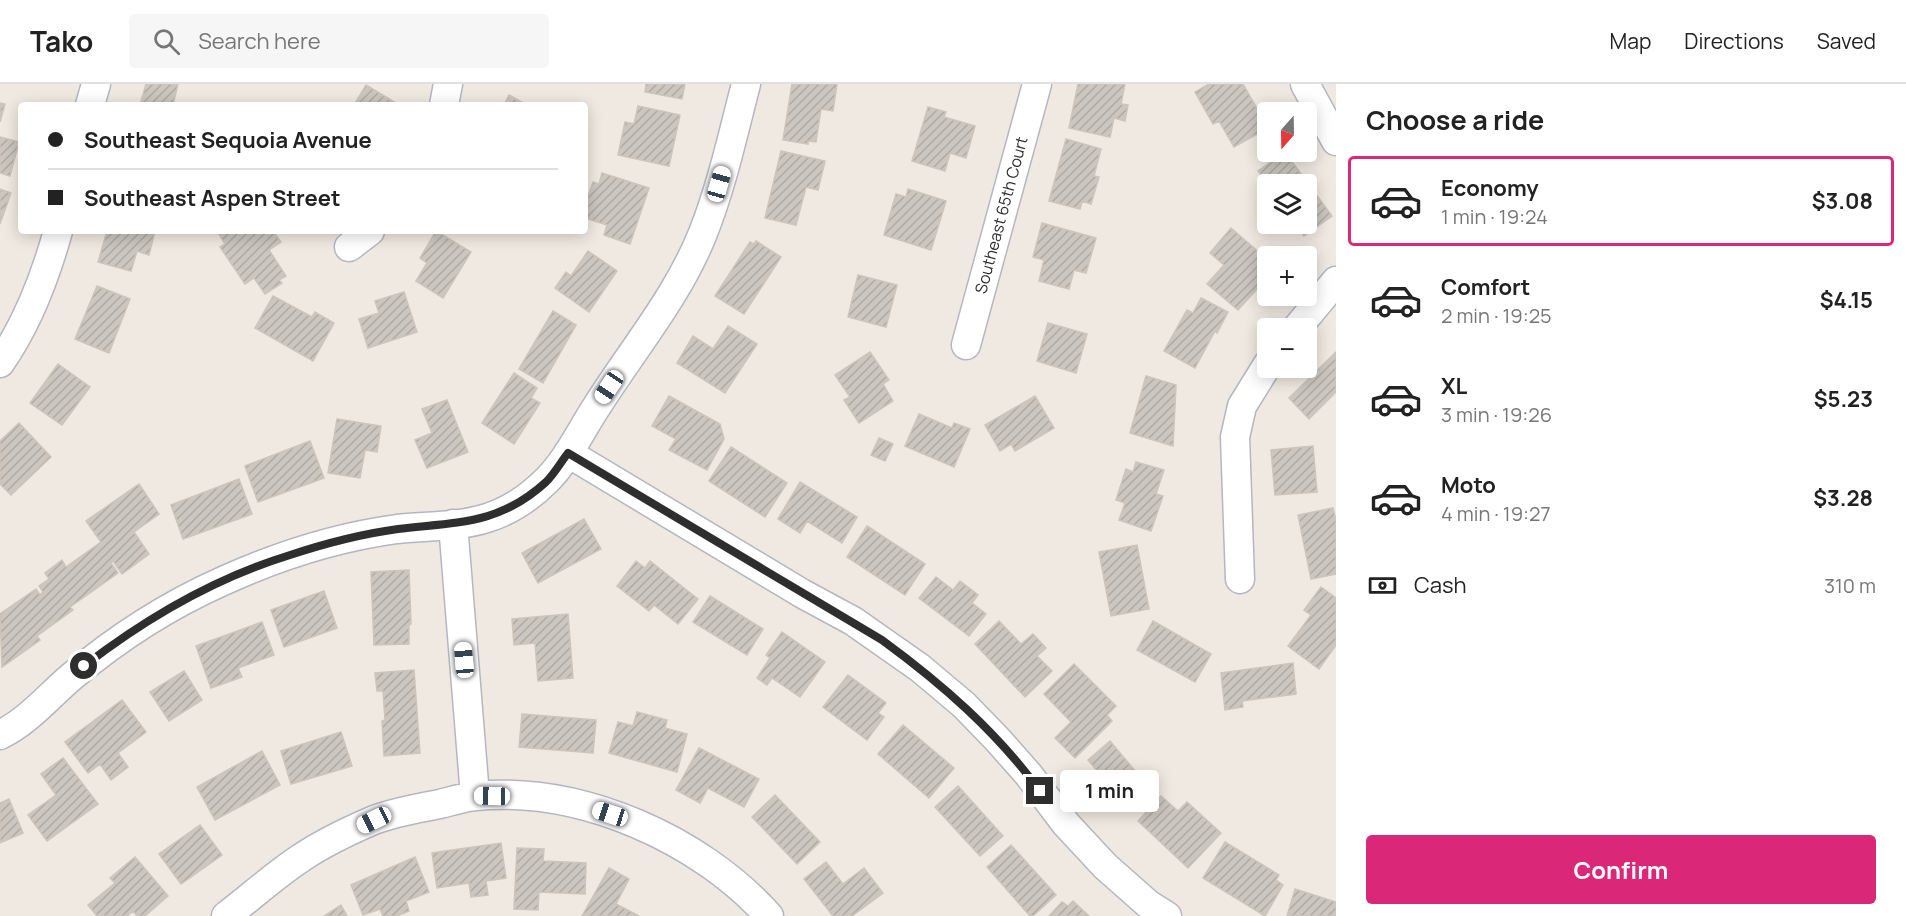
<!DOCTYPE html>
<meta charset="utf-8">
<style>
:root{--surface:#fff;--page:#f6f6f6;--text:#222;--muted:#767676;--line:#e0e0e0;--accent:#db2777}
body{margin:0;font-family:Manrope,sans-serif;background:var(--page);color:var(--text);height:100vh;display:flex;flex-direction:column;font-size:22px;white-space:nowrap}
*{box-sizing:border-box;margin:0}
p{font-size:20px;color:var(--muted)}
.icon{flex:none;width:33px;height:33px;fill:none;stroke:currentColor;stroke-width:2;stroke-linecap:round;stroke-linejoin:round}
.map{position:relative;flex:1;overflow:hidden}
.sheet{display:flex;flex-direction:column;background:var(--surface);width:570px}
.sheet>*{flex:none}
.hud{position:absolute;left:18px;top:18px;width:570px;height:132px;border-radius:6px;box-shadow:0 3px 15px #0003;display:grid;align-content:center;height:132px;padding:0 30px;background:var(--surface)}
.needle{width:39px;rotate:200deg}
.fabs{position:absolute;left:1257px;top:18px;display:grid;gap:12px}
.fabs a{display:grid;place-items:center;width:60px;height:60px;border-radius:6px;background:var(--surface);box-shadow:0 3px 15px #0003;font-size:30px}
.end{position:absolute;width:27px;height:27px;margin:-14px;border:8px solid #2e2e2e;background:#fff;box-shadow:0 0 0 3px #fff}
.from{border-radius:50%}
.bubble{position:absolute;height:42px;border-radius:6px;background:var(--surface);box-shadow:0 3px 15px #0003;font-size:20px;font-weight:700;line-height:42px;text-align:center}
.car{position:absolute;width:18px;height:36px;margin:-18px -9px;border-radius:8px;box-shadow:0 0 4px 2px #0007;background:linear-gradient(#fff 24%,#345 0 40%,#fff 0 76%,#345 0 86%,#fff 0)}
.hud b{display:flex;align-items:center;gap:21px;height:57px;font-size:22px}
.hud b+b{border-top:2px solid var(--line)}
.hud i{width:15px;height:15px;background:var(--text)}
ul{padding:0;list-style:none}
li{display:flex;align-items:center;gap:18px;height:90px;margin:0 12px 9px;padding:0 18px;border:3px solid transparent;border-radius:6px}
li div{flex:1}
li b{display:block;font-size:22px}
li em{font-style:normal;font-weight:700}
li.active{border-color:var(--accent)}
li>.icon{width:54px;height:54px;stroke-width:1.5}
h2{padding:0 30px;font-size:27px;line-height:72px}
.pay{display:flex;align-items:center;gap:15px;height:66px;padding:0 30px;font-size:22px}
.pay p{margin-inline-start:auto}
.cta{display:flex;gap:12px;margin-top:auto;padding:12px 30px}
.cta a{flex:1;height:69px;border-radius:6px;background:var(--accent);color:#fff;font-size:24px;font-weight:700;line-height:69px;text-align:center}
header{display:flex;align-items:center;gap:36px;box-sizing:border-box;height:84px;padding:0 30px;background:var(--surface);border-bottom:2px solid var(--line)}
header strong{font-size:28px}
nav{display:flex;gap:33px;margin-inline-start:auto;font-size:21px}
.search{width:420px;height:54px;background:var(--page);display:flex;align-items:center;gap:15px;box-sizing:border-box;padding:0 21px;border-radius:6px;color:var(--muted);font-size:22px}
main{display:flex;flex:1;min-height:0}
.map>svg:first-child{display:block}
.building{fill:url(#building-hatch);stroke:#cbc5ba;stroke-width:1.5}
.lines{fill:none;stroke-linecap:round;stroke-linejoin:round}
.minor-casing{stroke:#b4b7c1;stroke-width:31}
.minor{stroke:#fff;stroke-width:28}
.route{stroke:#2e2e2e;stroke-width:8}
.labels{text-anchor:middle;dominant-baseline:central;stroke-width:4.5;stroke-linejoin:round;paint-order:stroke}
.street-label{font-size:16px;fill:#2e2e2e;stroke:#fff}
</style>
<header>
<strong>Tako</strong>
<div class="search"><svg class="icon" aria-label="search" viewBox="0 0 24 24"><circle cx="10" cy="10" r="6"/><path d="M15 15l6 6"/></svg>Search here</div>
<nav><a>Map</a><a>Directions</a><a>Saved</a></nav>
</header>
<main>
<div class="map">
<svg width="1336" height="832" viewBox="0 0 1336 832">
<defs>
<pattern id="building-hatch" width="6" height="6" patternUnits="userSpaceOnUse" patternTransform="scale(1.5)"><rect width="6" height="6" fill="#cbc7bf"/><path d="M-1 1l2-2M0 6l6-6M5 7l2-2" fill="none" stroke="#afaba4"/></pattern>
</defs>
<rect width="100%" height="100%" fill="#efe9e1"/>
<path class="building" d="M146,0H178L173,21H140Z
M646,0H685L682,15L645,8Z
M792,0H837L833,27L821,25L816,58L808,57V60L783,56Z
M1078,0H1125L1121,20L1128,21L1125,37L1114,34L1110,53L1069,44Z
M1209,0H1243L1268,44L1234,63L1219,37L1213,40L1195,8Z
M366,1L396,19L395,21H354Z
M509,11L527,21H504Z
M0,19L5,20L0,38Z
M638,22L680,31L669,82L618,71L625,38L634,40Z
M928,23L946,28L944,33L975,42L966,74L950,69L945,87L912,77Z
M0,53L19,58L10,92L0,89Z
M1066,55L1101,65L1094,92L1099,93L1091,120L1082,117L1080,125L1049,117Z
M781,67L825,77L818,106L806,103L796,141L765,134Z
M1285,68L1332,132L1304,152L1296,140H1306V100H1268L1258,87Z
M602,89L649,104L630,160L604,151L607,141L585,134V121L593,98L599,100Z
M0,105L11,109L0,140Z
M908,105L946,117L931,166L884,151L896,110L906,113Z
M1042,139L1096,154L1086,189L1074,186L1069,205L1039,197L1044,176L1033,173Z
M1231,144L1268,176V193L1238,226L1207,200L1224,181L1210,169Z
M107,147H155L149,171L137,167L131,187L98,178Z
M223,147H273L281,158L269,166L286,192L279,196L282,199L265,210L254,194L245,200L220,163L225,160L219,150Z
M436,147L471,168L443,214L416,197L427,179L420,174Z
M756,157L781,173L744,230L715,212L750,158L754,160Z
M588,167L617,187L589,228L555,204L566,188L571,192Z
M858,191L897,201L886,243L848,233Z
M97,202L130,215L109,269L75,255Z
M404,208L417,248L368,264L359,235L379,229L375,217Z
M273,212L312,233L315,228L334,239L313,277L255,244Z
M1201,214L1228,228L1217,249L1215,247L1195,284L1164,267L1187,226L1193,229Z
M553,227L576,241L543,299L519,285Z
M1048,239L1087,250L1076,289L1037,277Z
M728,242L757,260L725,309L677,279L693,252L713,265Z
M870,268L889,296L883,300L893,317L859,339L844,316L850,313L835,291Z
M1336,268V308L1309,335L1289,314Z
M58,280L90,303L62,341L30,319Z
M514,289L537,304L531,314L540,319L514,360L482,339Z
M1146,292L1176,301L1173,362L1130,349Z
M669,312L720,340L724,355L707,386L669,366L676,355L652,342Z
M1035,312L1054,344L1015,367L1011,360L1000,367L985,341Z
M447,316L468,368L427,384L415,356L432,349L422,325Z
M919,330L952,344L954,339L970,345L954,383L905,362Z
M337,335L381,342L377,368L365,366L360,394L328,389Z
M19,339L51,373L11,411L0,400V357Z
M879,354L893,360L885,377L871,371Z
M310,357L324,394L258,418L245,382Z
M1313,362L1317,408L1275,411L1271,366Z
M731,363L787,399L765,433L709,397Z
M1136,378L1164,386L1156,410L1163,412L1151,447L1119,436L1125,419L1116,416L1126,385L1133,388Z
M239,395L252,430L183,455L171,421Z
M800,398L857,433L842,459L807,437L800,449L778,435Z
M139,400L159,430L134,448L149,470L122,490L113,477L111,479L118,489L70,523L73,526L37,552L40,556L2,583L0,530L36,505L40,511L43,508L39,502L49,495L45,489L62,476L66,483L101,458L86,437Z
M1333,424L1336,436V490L1311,495L1298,431Z
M584,435L601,465L538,499L522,469Z
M867,442L925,480L905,511L847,473Z
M1137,461L1149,525L1111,532L1099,468Z
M636,477L645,484L650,477L698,515L678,540L654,521L649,527L617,502Z
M409,486L411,540L409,541V560L374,561L371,488Z
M936,493L953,506L960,497L978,511L972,519L986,530L969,552L919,514Z
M1321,503L1336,514V561L1319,585L1288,562L1311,531L1304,526Z
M324,507L337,544L284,563L271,526Z
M710,512L763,545L747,571L693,538Z
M568,530L573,594L538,597L535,559L514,561L512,535Z
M999,537L1021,560L1033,550L1046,564L1037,572L1052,587L1025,613L975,560Z
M1153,537L1211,570L1195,598L1137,566Z
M262,538L274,571L238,584L242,593L211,604L196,562Z
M782,548L825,578L800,613L772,594L767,601L757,594L770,574L766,571Z
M1293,579L1296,610L1242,617L1243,623L1225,626L1221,589Z
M1074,580L1116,622L1107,631L1112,637L1075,674L1055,654L1071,638L1044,610Z
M414,586L420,669L384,672L382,637L385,636L383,607H377L375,589Z
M184,587L202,616L169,637L150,608Z
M848,591L886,619L878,629L884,633L867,656L823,623Z
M122,616L146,648L118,669L128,683L111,696L100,680L88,689L65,658Z
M637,628L667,636L665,644L687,650L677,688L609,669L618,638L633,642Z
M522,630L596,636L593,669L519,663Z
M903,641L954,684L929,714L878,670Z
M341,648L352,682L291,700L281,667Z
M1110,657L1152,707L1128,727L1114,710L1116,709L1088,676Z
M699,664L759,695L744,723L708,704L700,719L676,706Z
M262,667L280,701L215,736L197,703Z
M63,674L98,720L47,757L28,731L56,711L41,690Z
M958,702L1003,752L980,772L935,723Z
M775,711L820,758L797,780L752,733Z
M1161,712L1178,727L1187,718L1221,749L1188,784L1138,737Z
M9,715L23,749L0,759V719Z
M200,741L222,771L181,800L159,770Z
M1225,758L1279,791L1276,796L1283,801L1265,832L1203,794Z
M501,759L506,794L486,797L488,811L471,813L469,799L437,804L432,769Z
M1011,761L1056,811L1033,832H1030L987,783Z
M517,764L544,765L543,777L586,779L585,810L539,808L538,826L514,825Z
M135,773L168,812L145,832H137L133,827L127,832H97L88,821L115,799L110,794Z
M415,773L429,808L406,817L409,827L397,832H383L380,825L363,831L351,801Z
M826,778L843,800L864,784L883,809L852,832H833L804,795Z
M609,784L629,795L616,820L639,832H582Z
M1295,805L1336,818V832H1287Z
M1073,817L1089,832H1049L1062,818L1068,822Z
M341,821L347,832H324Z"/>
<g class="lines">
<g class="minor-casing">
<path id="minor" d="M1305,0L1336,57
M90,21L96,0
M444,21L448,0
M349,163L370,147
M1297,244L1336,197
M966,261L1037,0
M0,279C28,239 45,194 58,147
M568,369L803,510L853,537L920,584L964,621L997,655L1028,690L1066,740L1105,782L1148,820L1167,832
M453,440L475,712
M1240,495L1235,353L1242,322L1268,280
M0,651C28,637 47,614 70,594C116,555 169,521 223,497C278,472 338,453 397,445C427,442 459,443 487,434C509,427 530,413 546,397C567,377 581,346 597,322C633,265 678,212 703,149C722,101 733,50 746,0
M226,832C251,813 275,791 301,774C320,761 353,745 374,736C395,728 418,724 440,720C452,717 464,713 476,712C581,702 700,755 769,832"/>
</g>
<use href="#minor" class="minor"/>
</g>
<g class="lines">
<path class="route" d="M84,582C145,535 213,495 287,472C323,460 361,450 398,445C457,438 499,441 546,398C554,390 561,378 568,369L882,556C942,600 996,647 1040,707"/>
</g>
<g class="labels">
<g class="street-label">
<text transform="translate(1001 131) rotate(-75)">Southeast 65th Court</text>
</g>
</g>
</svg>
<div class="fabs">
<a><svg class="needle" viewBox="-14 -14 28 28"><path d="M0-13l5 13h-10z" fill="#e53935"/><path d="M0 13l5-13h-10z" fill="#767676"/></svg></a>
<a><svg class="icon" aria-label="layers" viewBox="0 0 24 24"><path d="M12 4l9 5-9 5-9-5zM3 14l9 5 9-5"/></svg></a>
<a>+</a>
<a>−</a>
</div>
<i class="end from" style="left:84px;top:582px"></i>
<i class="end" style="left:1040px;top:707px"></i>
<div class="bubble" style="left:1060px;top:686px;width:99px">1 min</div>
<i class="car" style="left:719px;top:100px;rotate:16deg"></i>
<i class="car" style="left:609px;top:303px;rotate:214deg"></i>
<i class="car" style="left:464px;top:576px;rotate:355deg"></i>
<i class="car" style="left:492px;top:712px;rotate:271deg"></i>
<i class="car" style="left:610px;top:730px;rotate:288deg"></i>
<i class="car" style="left:374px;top:736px;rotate:244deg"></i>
<div class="hud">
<b><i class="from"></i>Southeast Sequoia Avenue</b>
<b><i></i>Southeast Aspen Street</b>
</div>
</div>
<section class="sheet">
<h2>Choose a ride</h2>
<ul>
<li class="active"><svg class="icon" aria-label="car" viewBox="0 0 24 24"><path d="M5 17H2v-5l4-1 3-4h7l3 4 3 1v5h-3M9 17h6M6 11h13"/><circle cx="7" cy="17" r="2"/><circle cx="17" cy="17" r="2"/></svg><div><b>Economy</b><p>1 min · 19:24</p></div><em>$3.08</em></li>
<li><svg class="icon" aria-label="car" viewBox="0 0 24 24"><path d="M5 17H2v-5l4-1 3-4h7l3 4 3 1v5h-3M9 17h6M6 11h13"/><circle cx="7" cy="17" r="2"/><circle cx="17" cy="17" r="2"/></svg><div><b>Comfort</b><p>2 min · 19:25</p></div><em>$4.15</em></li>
<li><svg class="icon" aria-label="car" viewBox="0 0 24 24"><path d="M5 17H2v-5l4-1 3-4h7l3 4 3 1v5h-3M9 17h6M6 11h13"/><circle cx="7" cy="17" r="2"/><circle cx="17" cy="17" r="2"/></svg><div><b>XL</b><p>3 min · 19:26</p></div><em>$5.23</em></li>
<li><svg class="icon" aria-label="car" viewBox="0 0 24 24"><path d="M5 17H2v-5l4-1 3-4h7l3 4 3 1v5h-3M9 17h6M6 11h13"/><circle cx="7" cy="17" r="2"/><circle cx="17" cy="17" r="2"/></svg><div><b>Moto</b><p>4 min · 19:27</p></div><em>$3.28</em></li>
</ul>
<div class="pay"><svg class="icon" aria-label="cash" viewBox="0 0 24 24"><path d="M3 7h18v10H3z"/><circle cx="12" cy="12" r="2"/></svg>Cash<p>310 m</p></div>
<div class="cta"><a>Confirm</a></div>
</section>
</main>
